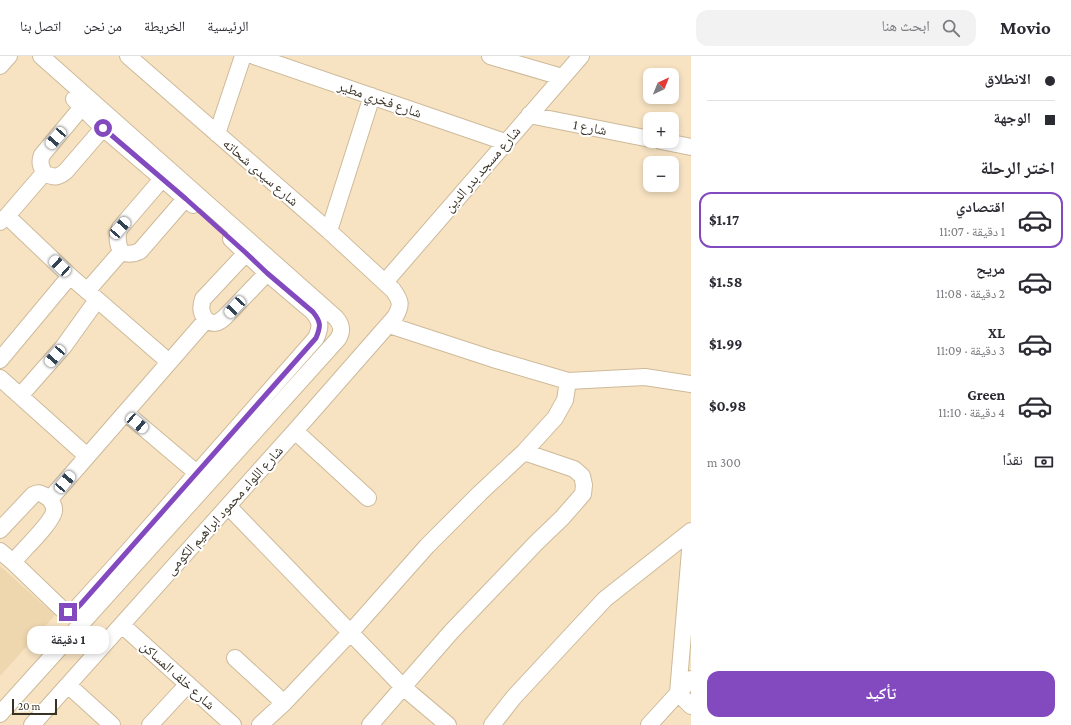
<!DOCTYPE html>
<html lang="ar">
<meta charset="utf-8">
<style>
:root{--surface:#fff;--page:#f2f2f3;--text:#2b2b33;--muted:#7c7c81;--line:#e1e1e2;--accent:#834ac0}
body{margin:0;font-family:"Crimson Pro","Noto Naskh Arabic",serif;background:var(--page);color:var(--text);direction:rtl;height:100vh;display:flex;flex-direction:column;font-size:15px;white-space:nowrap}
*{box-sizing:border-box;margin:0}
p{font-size:13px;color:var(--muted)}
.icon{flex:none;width:22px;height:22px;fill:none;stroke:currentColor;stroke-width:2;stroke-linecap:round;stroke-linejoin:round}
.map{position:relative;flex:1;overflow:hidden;direction:ltr}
.drawer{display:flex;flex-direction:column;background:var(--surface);width:380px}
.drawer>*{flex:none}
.guide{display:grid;align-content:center;height:88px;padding:0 16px;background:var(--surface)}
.needle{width:26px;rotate:43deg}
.tools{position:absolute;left:643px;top:12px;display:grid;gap:8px}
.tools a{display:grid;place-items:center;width:36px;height:36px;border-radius:8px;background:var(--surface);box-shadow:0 2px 6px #0003;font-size:20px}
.scale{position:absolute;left:12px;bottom:10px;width:45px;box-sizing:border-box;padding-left:4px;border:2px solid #383124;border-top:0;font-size:11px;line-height:14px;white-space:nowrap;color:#383124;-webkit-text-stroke:3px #fff;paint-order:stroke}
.end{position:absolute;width:18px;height:18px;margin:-9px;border:5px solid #834ac0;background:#fff;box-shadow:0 0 0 2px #fff}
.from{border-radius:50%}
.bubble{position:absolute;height:28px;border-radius:12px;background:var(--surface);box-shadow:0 2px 6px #0003;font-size:13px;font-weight:700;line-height:28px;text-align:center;direction:rtl}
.car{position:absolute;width:12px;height:24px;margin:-12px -6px;border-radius:5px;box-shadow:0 0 3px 1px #0007;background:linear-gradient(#fff 24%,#345 0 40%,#fff 0 76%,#345 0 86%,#fff 0)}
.guide b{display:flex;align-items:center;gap:14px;height:38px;font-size:15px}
.guide b+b{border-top:1px solid var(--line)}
.guide i{width:10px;height:10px;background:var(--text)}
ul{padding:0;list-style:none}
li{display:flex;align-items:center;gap:12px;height:56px;margin:0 8px 6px;padding:0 8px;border:2px solid transparent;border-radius:12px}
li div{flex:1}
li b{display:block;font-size:15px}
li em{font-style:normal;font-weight:700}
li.current{border-color:var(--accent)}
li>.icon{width:36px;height:36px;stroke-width:1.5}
h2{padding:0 16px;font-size:18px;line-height:48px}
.pay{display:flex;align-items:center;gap:10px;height:44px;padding:0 16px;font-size:15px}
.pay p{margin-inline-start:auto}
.primary-button{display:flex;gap:8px;margin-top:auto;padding:8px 16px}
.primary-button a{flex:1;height:46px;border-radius:12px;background:var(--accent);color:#fff;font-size:16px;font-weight:700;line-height:46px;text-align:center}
header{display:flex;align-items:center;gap:24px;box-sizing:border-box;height:56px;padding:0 20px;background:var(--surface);border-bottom:1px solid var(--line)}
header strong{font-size:19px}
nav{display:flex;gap:22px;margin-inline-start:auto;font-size:14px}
.search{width:280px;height:36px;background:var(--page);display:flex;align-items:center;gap:10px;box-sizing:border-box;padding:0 14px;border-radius:12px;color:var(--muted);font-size:15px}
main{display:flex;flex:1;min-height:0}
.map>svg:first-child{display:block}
.built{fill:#eed7af}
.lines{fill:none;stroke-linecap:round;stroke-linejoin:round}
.street-casing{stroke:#cdba9a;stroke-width:18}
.street{stroke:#fff;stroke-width:16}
.route{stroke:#834ac0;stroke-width:5}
.labels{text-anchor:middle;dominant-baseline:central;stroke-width:4;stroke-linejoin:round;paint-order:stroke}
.street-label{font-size:14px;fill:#383124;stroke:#fff}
</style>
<header>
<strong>Movio</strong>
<div class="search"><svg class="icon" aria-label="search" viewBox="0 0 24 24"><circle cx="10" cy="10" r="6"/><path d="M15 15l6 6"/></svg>ابحث هنا</div>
<nav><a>الرئيسية</a><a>الخريطة</a><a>من نحن</a><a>اتصل بنا</a></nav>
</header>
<main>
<section class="drawer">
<div class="guide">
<b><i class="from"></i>الانطلاق</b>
<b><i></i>الوجهة</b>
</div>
<h2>اختر الرحلة</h2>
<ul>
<li class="current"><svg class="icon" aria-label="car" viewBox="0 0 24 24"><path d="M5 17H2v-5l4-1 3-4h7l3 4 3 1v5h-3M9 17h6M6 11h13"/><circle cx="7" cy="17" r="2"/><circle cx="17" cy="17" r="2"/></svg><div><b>اقتصادي</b><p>1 دقيقة · 11:07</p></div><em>$1.17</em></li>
<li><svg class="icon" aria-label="car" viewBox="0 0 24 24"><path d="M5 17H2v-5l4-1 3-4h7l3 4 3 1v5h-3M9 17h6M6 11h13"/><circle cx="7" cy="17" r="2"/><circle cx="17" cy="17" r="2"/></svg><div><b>مريح</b><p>2 دقيقة · 11:08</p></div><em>$1.58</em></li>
<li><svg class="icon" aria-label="car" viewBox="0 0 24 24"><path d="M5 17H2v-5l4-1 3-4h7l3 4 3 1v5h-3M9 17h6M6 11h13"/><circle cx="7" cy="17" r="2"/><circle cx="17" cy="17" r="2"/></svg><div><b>XL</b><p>3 دقيقة · 11:09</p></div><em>$1.99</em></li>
<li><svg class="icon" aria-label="car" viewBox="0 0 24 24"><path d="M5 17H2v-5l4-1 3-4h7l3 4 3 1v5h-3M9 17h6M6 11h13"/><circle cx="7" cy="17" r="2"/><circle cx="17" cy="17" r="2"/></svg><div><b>Green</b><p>4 دقيقة · 11:10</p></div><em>$0.98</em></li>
</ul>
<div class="pay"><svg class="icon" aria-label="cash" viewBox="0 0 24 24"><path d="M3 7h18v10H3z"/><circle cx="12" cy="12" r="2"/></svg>نقدًا<p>300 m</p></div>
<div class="primary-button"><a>تأكيد</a></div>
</section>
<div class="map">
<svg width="691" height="669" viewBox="0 0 691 669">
<rect width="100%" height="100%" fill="#f7e3c2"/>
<path class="built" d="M0,510L55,559L0,620Z"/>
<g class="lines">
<g class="street-casing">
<path id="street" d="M254,0L505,86
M490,0L562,21
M0,10L9,0
M74,43L103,72L193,149
M82,51L42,99C39,106 41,110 44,117C54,122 58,122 66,115L103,72
M529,59L650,83
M217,78L243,0
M661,85L691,91
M162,123L120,172C116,180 117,187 121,196C128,199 134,198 140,195L185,143
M7,160L70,220L169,306
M0,166L7,160L44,117
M329,175L372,40
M385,226L581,0
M87,235L121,196
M206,264C201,257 200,252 203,243L246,197
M389,269L493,303L568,325L645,321L691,328
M0,304L70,220
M0,322L87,400
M20,340L64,290L97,244
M126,357L205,424
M295,375L368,442
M228,450L403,631L448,669
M0,474L33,439C41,435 43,439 50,443
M691,483L678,637L691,650
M0,495L13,506L64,555L68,556L75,554L124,500L316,282C321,270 321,266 313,256L267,217L231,183
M13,506C21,496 53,466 54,455C55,451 52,447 50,443L206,264C214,269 218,267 224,262L267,217
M122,569L233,669
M235,602L284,647
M68,629L112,669
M0,658L338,283C343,275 342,269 336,262L41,0
M32,669L295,375L395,261C402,249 401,245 393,234L329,175L128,0
M150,669L188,628
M260,669L284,647L350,577L427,490L480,437L524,396L555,362L565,344L568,325
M370,669L451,576L537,486L562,462L583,438L584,429L582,420L574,413L524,396
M492,669L514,641L605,543L691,475
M649,669L691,623"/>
</g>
<use href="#street" class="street"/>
</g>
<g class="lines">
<path class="route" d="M68,556L75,554L80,549L316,282C321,270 321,266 313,256L267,217L246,197L186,143L103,72"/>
</g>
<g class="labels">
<g class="street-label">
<text transform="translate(380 43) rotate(19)">شارع فخري مطير</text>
<text transform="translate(590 71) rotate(11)">شارع 1</text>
<text transform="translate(482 113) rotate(-49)">شارع مسجد بدر الدين</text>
<text transform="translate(261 116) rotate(41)">شارع سيدى شحاته</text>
<text transform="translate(224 454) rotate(-48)">شارع اللواء محمود ابراهيم الكومى</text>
<text transform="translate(178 619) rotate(42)">شارع خلف المساكن</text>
</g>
</g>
</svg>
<div class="tools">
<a><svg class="needle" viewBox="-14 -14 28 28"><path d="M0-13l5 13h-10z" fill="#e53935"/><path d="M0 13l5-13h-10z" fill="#7c7c81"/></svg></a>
<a>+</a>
<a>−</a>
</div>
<div class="scale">20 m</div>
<i class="end from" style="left:103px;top:72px"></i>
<i class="end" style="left:68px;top:556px"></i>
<div class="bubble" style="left:27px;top:570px;width:82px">1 دقيقة</div>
<i class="car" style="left:56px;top:82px;rotate:221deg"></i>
<i class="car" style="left:120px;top:172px;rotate:41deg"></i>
<i class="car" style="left:60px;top:210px;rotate:313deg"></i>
<i class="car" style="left:235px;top:251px;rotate:223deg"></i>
<i class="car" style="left:55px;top:300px;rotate:221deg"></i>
<i class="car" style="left:137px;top:367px;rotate:130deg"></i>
<i class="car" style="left:65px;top:426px;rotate:40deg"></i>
</div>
</main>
